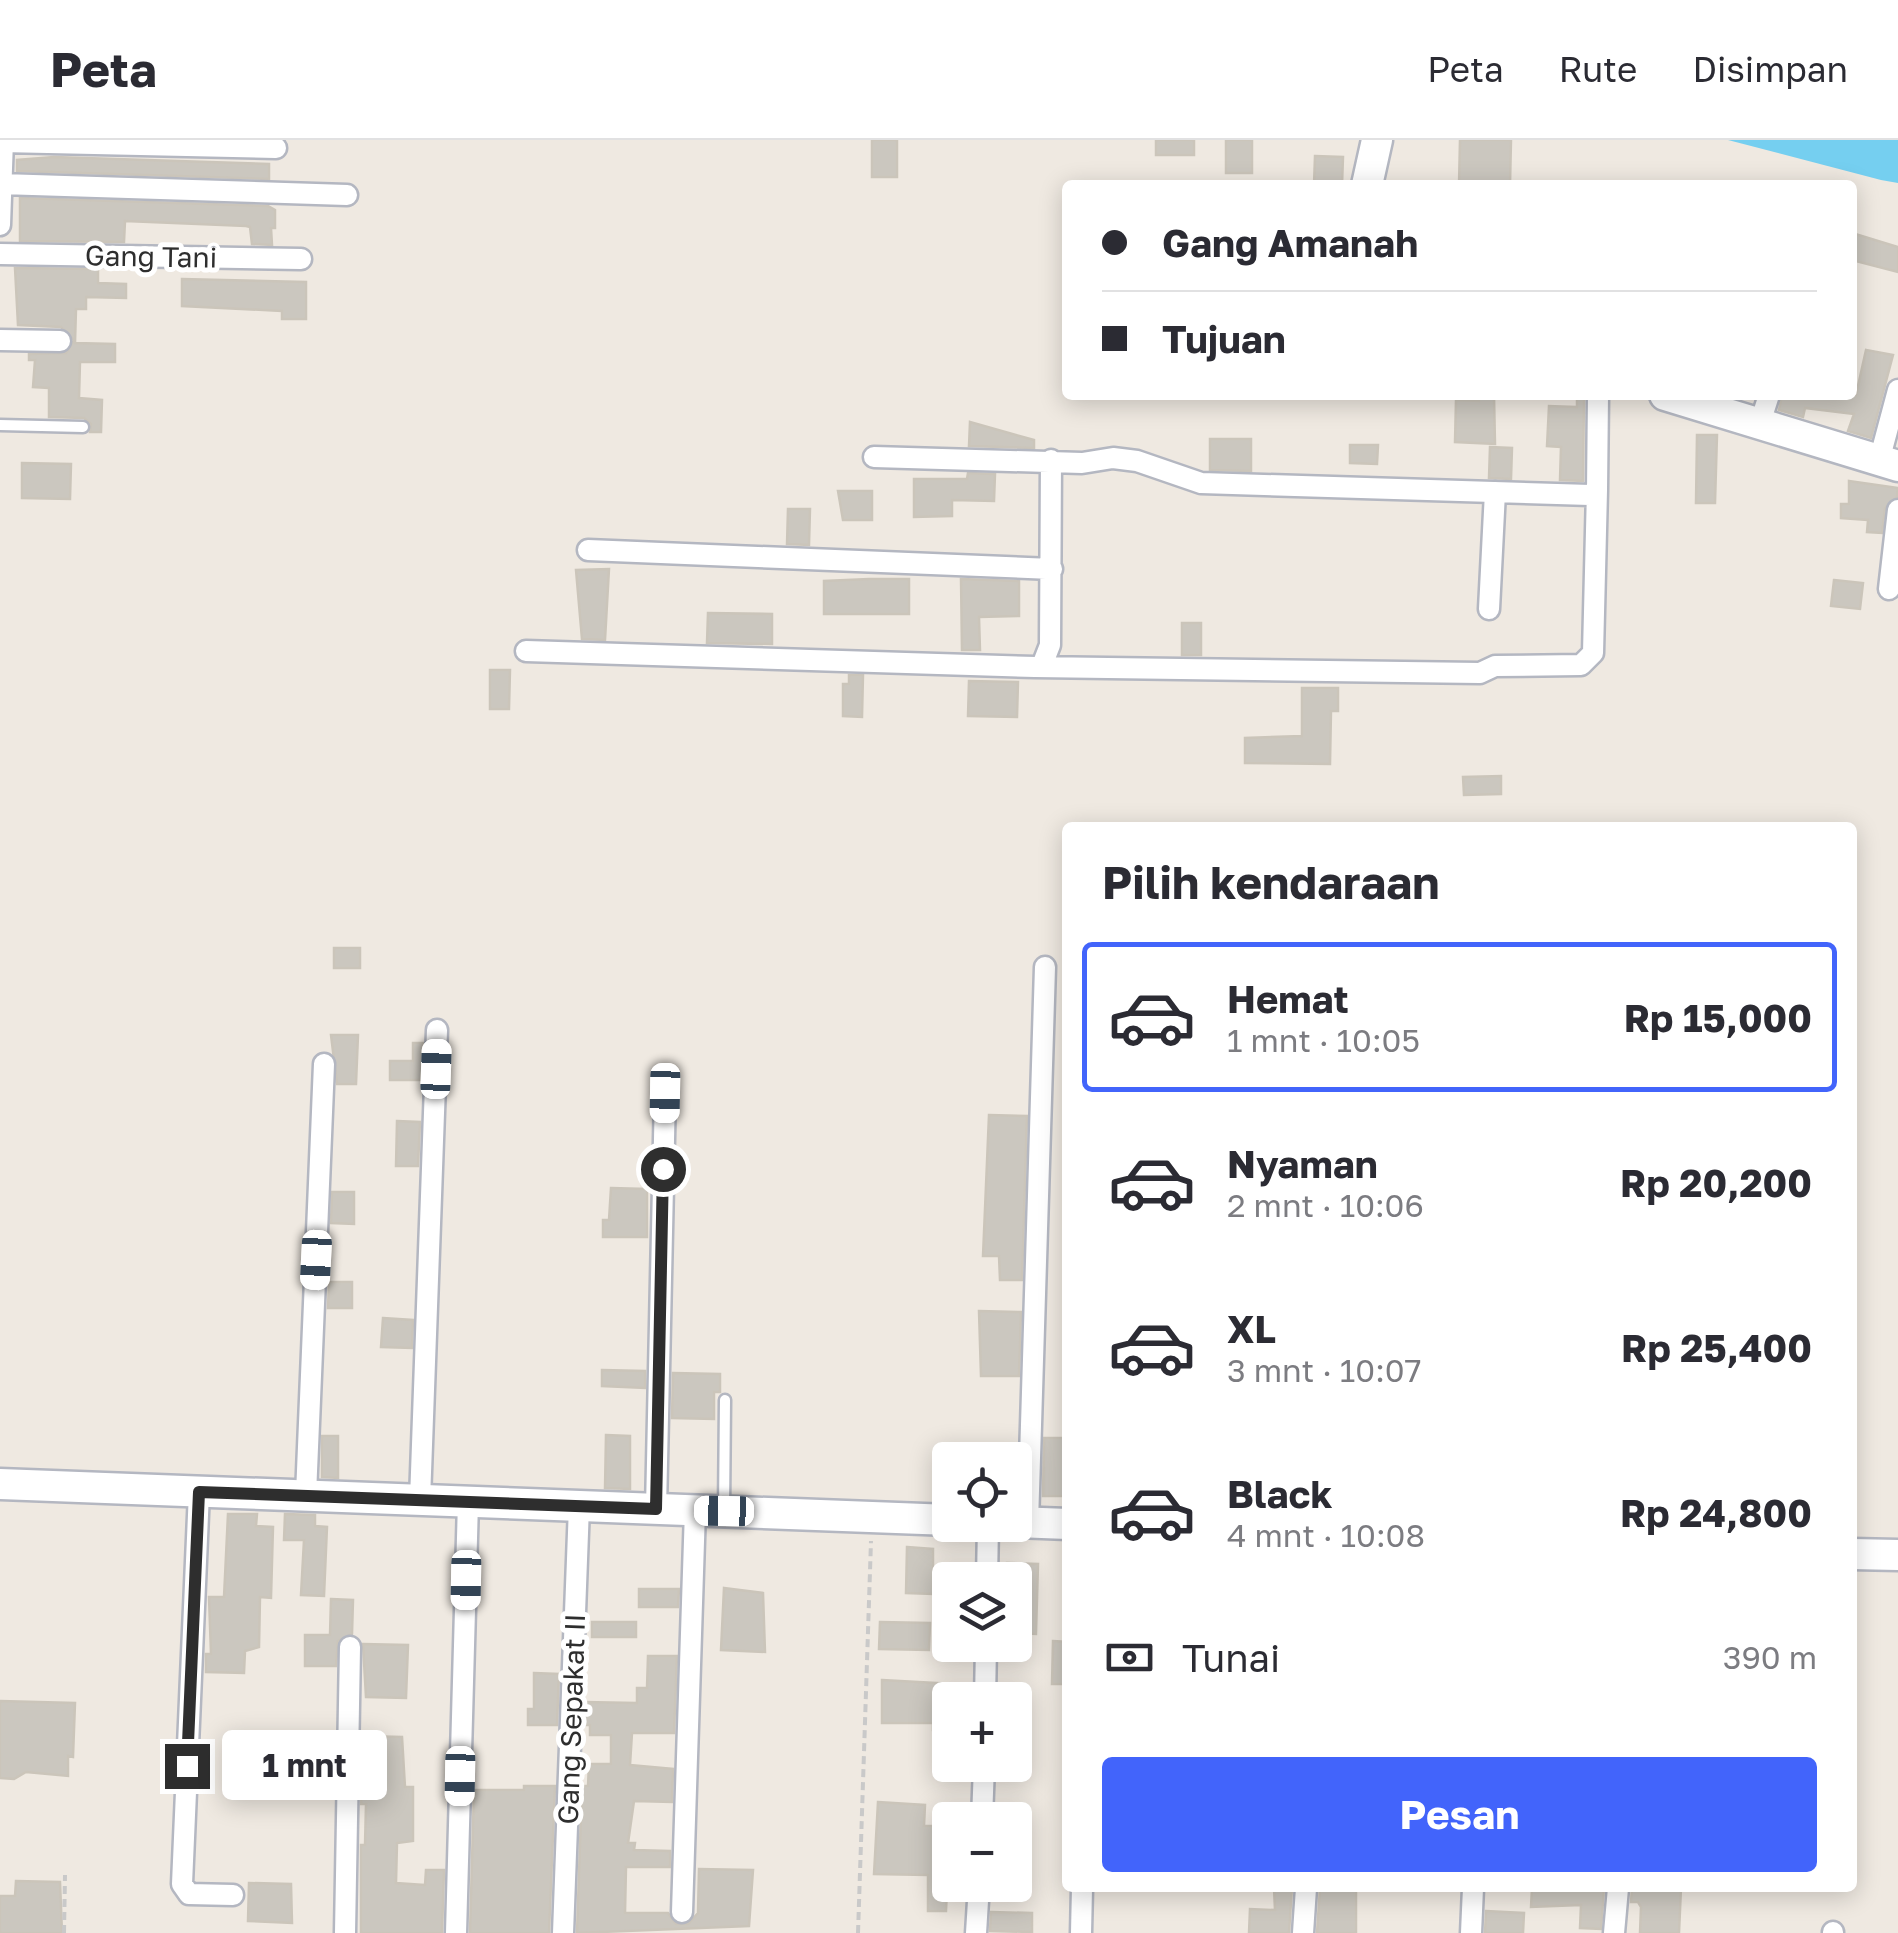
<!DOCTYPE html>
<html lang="id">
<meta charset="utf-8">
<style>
:root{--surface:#fff;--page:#f7f7f7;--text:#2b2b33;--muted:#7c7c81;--line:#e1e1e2;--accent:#4264fb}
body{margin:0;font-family:"Golos Text",sans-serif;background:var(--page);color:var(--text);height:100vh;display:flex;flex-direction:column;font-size:38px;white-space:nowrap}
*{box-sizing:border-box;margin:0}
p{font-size:32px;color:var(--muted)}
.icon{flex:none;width:55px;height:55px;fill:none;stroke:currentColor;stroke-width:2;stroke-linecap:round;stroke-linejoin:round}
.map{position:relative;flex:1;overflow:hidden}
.details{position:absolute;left:1062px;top:682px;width:795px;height:1070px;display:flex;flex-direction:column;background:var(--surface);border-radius:10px;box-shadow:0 5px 25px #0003}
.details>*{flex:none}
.hud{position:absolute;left:1062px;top:40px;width:795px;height:220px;border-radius:10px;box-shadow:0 5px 25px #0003;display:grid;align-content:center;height:220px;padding:0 40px;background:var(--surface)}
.tools{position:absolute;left:932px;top:1302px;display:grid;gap:20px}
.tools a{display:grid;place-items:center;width:100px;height:100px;border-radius:10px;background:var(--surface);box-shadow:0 5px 25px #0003;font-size:50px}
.end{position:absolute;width:45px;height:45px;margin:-22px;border:12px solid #2e2e2e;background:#fff;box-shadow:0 0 0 5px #fff}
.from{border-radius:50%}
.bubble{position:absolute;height:70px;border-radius:10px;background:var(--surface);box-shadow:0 5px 25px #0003;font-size:32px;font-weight:700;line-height:70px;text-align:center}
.car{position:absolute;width:30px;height:60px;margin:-30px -15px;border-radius:12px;box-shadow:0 0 8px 2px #0007;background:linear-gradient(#fff 24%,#345 0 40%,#fff 0 76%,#345 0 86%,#fff 0)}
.hud b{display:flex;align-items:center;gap:35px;height:95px;font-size:38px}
.hud b+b{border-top:2px solid var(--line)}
.hud i{width:25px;height:25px;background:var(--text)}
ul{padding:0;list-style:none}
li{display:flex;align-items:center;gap:30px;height:150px;margin:0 20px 15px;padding:0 20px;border:5px solid transparent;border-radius:10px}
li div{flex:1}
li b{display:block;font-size:38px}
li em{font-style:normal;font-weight:700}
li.selected{border-color:var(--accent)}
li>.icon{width:90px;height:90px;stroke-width:1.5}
h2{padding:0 40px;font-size:45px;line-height:120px}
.pay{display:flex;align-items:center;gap:25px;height:110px;padding:0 40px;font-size:38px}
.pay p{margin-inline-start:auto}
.cta{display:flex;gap:20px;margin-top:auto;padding:20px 40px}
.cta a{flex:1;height:115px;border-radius:10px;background:var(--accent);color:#fff;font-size:40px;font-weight:700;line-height:115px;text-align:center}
header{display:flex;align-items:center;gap:60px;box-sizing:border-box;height:140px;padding:0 50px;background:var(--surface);border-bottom:2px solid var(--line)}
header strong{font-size:48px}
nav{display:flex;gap:55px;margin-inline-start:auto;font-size:35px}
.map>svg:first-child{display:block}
.water{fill:#75cff0}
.building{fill:#cbc7bf;stroke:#cbc5ba;stroke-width:2.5}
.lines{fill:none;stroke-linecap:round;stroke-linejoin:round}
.lane-casing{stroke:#b4b7c1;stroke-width:15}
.street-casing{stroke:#b4b7c1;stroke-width:25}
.secondary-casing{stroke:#b4b7c1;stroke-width:35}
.path{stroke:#c9c9c9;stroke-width:4;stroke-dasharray:8 5;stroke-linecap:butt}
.lane{stroke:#fff;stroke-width:10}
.street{stroke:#fff;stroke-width:20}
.secondary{stroke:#fff;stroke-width:30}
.route{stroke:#2e2e2e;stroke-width:12}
.labels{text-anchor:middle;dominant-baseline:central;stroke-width:10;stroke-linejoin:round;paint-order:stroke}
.street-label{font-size:28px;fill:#2e2e2e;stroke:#fff}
</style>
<header>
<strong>Peta</strong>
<nav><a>Peta</a><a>Rute</a><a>Disimpan</a></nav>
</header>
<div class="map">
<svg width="1898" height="1793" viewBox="0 0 1898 1793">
<rect width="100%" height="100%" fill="#efe9e1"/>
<path class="water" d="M1728,0H1898V43L1881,40Z"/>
<path class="building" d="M872,0H897V37H872Z
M1156,0H1194V15H1156Z
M1226,0H1252V33H1226Z
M1460,0H1511L1510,45H1459Z
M1315,16L1343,17L1342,45H1314Z
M54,17L269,24V39L17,31V20Z
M20,58L268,66L275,70V88H271L272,105L252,104L250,87L246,86L125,81L124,102L20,101Z
M1852,93L1898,107V132L1852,120Z
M15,128L98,129V143L126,144V158L86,157V169H76L75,203L115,204V222H80L79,258L102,260L101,292H90L91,284L84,278L49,277V248L33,247L35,220H29V214L66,213L74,200L61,187L18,185Z
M182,139L306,142V179H282V171L182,166Z
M1866,210L1893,215L1871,298L1848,291L1854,274L1805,268L1803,277L1779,270L1782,255H1856Z
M1479,255H1494L1495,304L1455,302L1456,260L1479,261Z
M1577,258H1584L1583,341L1560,340L1561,307L1547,306L1549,266L1577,267Z
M970,282L1034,300V308L969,306Z
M1697,295H1717L1715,363H1696Z
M1210,299H1251V331L1210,330Z
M1350,305H1378L1377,324L1350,323Z
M1490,307L1512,308L1511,339L1489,338Z
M22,323L71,324L70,359L22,358Z
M968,333L995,334L994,361L952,360V376L914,377V339H967Z
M1849,341L1898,348L1897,357L1885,368L1882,393L1867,392L1868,380L1841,378V364H1849Z
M838,351H872V380H843Z
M788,369H810L809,405L787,404Z
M609,429L605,500L582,499L576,430Z
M869,439H909V474H824V441Z
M961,439L1019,441V476L979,477L980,510H962Z
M1834,440L1863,443L1860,469L1831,466Z
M708,473L772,474V504L707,503Z
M1182,483H1201V515H1182Z
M490,530H510L509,569H490Z
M849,535H863L862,577L843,576V544H849Z
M969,541L1018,542L1017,577L968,576Z
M1302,548H1338V571H1331L1330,624L1245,623V598L1302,596Z
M1501,636V654L1464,655L1463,637Z
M334,808H360V828H334Z
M331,895H358L356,944H337Z
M413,903H423L421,940H390V921H413Z
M989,975L1027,976L1022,1140H1000L999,1116H983Z
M397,981L420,982L418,1026H396Z
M611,1048L647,1049V1097H603V1080H609Z
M332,1052H354V1084L331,1083Z
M329,1142H352V1168H328Z
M979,1171L1021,1172L1019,1236H981Z
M383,1178L413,1180L412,1208L381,1207Z
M602,1230L645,1231V1248L602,1246Z
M673,1233L720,1234V1252H714V1279L672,1278Z
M606,1295L630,1296V1349L605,1348Z
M322,1296H338V1338L322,1337Z
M1044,1298H1066L1065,1356H1043Z
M228,1374H257L256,1386L273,1387L271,1458L260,1457L259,1507L245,1511L244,1533L206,1532V1514H211L209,1457H224Z
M285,1374L315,1375V1386L327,1387L324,1456L301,1455L304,1400H284Z
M907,1407L933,1409V1454L906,1453Z
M1007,1423L1038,1424L1036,1494L1015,1493V1440H1006Z
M724,1448L763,1453L765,1512L721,1510Z
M639,1449H679L678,1467H639Z
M331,1459L353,1460L352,1494L338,1501L336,1526H305V1495H330Z
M592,1482H636V1497H592Z
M880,1482L930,1483L929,1510L879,1509Z
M1053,1501L1068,1502V1544H1052Z
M363,1504L408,1505L406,1558L366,1557Z
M648,1516H677L674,1593H632L630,1625L673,1629L672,1662L634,1661L628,1703H635L634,1710L670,1711V1727H626L625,1773H668L676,1784H688L698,1773L699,1729L753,1730L749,1786L577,1793L582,1646H588L589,1624H611V1595H590V1585H585V1562L637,1563V1548H647Z
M534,1533L559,1534L557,1585H528V1569H534Z
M882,1540L972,1545L971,1560H950V1590H933V1583H882Z
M0,1561L75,1563L73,1617L68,1616V1636L26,1632L14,1639L0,1638Z
M362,1596L402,1597L405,1647H413V1701L397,1703L396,1743L425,1745L426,1730H444L442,1793H361V1705H365L366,1664H361Z
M320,1600H335L334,1644H304L299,1617H320Z
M524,1646H555L549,1793H470L474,1650H524Z
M878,1662L925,1665L924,1686H950L946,1771H928V1735L874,1734Z
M16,1741L60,1742L62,1793H0V1756H15Z
M249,1743L291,1744L292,1783L248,1781Z
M1274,1748H1292L1289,1793H1249L1250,1769L1275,1770Z
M1320,1748H1356V1793H1317Z
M1532,1748H1604L1601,1789L1580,1788L1581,1765L1531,1767Z
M1632,1748H1681L1679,1793H1640L1641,1767L1638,1762H1631Z
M1486,1771L1524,1773L1523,1793H1485Z
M991,1772L1032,1773V1792L990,1791Z"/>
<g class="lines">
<g class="lane-casing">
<path id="lane" d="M0,285L83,287
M724,1370L725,1260"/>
</g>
<g class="street-casing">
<path id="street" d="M2,2L276,8
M1,44L347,55
M0,85L3,0
M0,114L301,119
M0,200L60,201
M1759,286L1769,255
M874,317L1082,323L1113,318L1137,321L1201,343L1590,355L1597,350L1598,255
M1879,321L1898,250
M588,410L1052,429
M1889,449L1898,370
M1489,469L1495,352
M526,511L1035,527L1480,533L1495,526L1581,525L1593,513L1597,350
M1043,523L1050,505L1051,320
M199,1352L182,1744L189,1754L233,1755
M306,1355L324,924
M420,1360L437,890
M656,1369L665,953
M1028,1383L1045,827
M987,1440L988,1385
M985,1560L986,1505
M982,1680L984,1625
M682,1772L695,1370
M345,1793L350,1507
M456,1793L468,1362
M563,1793L579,1366
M976,1793L979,1745
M1081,1793L1082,1748
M1303,1793L1306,1748
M1471,1793L1473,1748
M1614,1793L1618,1748
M1833,1793V1792"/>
</g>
<g class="secondary-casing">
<path id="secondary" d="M1367,45L1377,0
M1665,255L1898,326
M0,1344L950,1380
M1015,1382L1068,1384
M1852,1414L1898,1415"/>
</g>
<path class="path" d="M64,1793L65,1735
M858,1793L871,1401"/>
<use href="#lane" class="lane"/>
<use href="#street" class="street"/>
<use href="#secondary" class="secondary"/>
</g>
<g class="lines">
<path class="route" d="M187,1626L199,1352L656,1369L663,1029"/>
</g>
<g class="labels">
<g class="street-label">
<text transform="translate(151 116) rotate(1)">Gang Tani</text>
<text transform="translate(571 1579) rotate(-88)">Gang Sepakat II</text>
</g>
</g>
</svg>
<div class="tools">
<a><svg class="icon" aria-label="locate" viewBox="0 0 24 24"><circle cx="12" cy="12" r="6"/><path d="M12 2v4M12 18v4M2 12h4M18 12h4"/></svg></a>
<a><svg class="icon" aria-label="layers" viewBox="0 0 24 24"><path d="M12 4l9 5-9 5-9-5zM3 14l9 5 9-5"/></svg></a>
<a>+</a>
<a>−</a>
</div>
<i class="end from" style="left:663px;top:1029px"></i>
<i class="end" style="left:187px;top:1626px"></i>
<div class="bubble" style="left:222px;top:1590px;width:165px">1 mnt</div>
<i class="car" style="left:436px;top:929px;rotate:2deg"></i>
<i class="car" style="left:665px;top:953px;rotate:181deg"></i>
<i class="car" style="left:316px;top:1120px;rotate:183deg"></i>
<i class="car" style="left:724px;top:1371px;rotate:271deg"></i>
<i class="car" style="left:466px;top:1440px;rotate:181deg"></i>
<i class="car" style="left:460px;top:1636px;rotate:181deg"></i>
<div class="hud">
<b><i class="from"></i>Gang Amanah</b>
<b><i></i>Tujuan</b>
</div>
<section class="details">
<h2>Pilih kendaraan</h2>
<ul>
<li class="selected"><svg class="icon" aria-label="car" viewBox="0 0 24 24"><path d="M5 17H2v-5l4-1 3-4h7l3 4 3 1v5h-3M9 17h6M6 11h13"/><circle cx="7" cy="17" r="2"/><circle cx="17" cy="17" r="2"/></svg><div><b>Hemat</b><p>1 mnt · 10:05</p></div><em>Rp 15,000</em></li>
<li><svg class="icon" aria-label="car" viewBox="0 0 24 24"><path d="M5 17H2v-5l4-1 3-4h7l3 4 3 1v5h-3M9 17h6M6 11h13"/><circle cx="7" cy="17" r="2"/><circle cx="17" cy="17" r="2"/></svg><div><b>Nyaman</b><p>2 mnt · 10:06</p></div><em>Rp 20,200</em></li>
<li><svg class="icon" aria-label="car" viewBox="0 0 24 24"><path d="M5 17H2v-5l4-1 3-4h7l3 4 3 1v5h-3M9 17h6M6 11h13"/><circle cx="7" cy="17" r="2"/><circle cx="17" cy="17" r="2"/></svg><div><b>XL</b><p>3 mnt · 10:07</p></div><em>Rp 25,400</em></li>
<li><svg class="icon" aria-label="car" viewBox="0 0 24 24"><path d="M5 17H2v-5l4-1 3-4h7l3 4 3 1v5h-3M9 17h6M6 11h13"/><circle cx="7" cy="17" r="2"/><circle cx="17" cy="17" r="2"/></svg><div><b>Black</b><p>4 mnt · 10:08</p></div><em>Rp 24,800</em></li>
</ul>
<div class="pay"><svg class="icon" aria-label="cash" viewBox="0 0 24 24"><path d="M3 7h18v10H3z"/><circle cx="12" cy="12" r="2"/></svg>Tunai<p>390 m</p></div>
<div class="cta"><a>Pesan</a></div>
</section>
</div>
